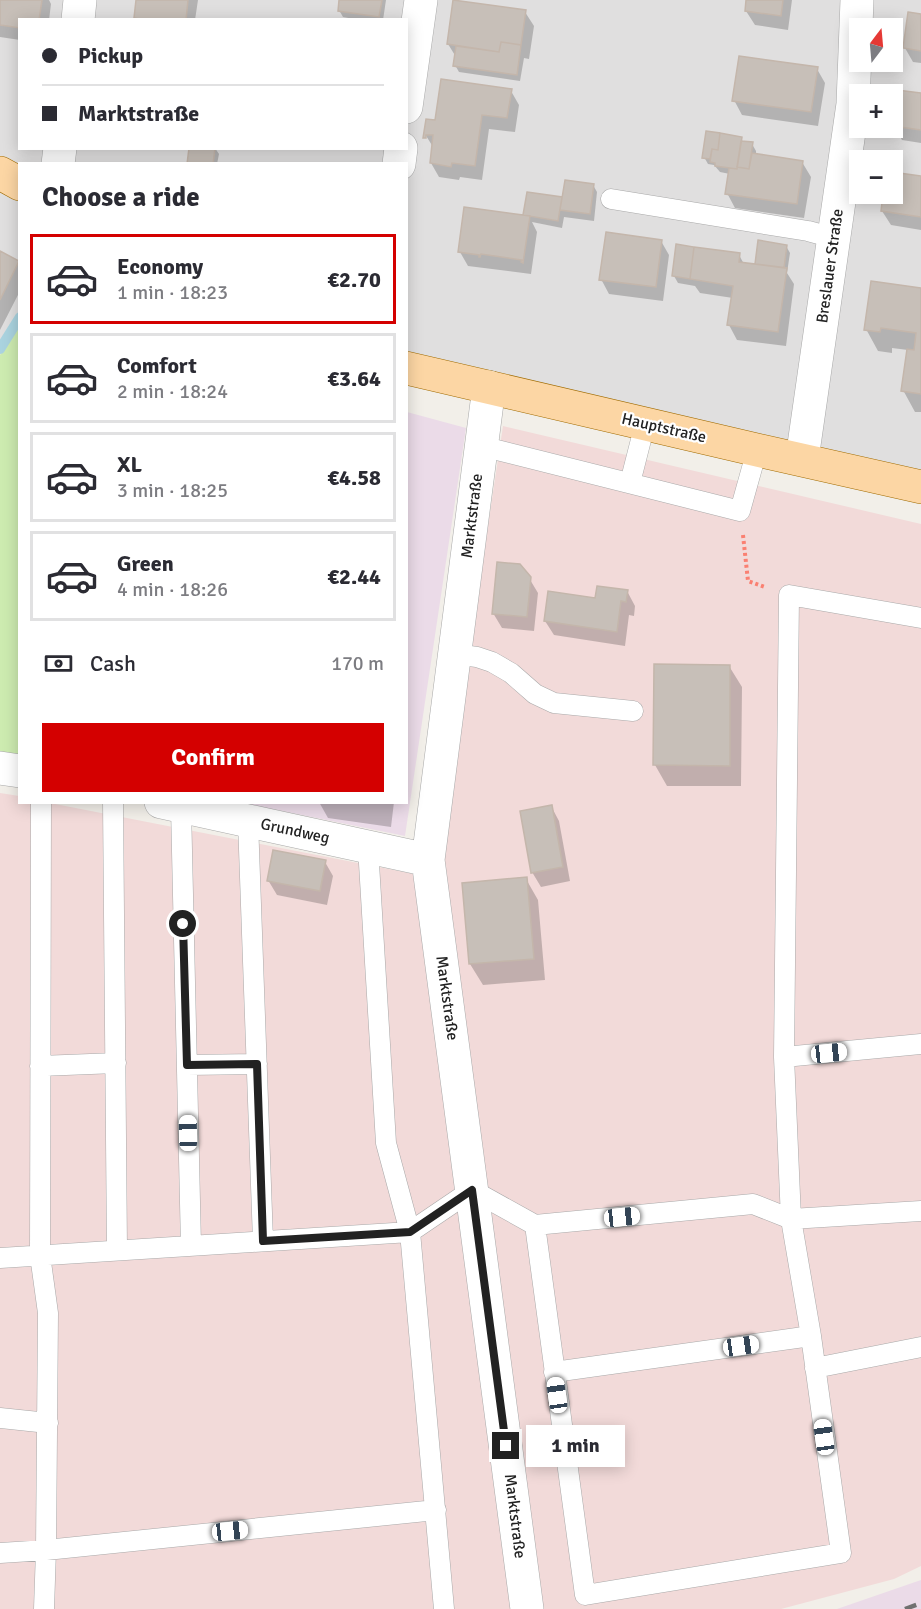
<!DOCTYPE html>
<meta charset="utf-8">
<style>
:root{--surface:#fff;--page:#f7f7f7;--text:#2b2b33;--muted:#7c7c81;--line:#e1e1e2;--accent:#d40000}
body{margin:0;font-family:Signika,sans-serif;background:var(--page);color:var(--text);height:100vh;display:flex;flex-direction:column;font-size:22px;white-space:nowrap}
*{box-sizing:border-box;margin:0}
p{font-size:20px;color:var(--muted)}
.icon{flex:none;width:33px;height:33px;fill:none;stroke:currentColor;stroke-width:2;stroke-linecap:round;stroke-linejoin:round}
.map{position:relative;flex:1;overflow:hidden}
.details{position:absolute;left:18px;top:162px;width:390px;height:642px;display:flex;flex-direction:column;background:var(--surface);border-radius:0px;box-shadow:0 3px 15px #0003}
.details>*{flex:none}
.top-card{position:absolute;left:18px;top:18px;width:390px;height:132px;border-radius:0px;box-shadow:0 3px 15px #0003;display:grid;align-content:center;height:132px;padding:0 24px;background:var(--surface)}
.needle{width:39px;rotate:16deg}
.fabs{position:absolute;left:849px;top:18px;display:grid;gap:12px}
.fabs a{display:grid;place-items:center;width:54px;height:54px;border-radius:0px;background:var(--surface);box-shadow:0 3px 15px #0003;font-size:30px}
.end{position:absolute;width:27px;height:27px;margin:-14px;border:8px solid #222;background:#fff;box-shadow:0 0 0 3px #fff}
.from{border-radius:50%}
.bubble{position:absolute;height:42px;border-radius:0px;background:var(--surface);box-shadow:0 3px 15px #0003;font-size:20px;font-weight:800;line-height:42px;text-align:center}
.car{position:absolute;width:18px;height:36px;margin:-18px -9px;border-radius:8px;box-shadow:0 0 4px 2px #0007;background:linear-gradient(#fff 24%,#345 0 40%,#fff 0 76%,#345 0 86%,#fff 0)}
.top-card b{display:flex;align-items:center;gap:21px;height:57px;font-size:22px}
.top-card b+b{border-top:2px solid var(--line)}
.top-card i{width:15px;height:15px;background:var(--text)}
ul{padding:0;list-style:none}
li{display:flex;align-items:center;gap:18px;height:90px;margin:0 12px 9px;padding:0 12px;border:3px solid var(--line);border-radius:0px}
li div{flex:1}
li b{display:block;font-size:22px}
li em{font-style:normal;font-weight:800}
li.selected{border-color:var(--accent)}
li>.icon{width:54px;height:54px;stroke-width:1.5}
h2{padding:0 24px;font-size:27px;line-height:72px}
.pay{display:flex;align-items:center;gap:15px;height:66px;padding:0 24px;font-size:22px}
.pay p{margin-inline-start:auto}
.primary-button{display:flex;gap:12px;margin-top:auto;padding:12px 24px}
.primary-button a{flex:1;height:69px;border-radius:0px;background:var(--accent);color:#fff;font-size:24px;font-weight:800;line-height:69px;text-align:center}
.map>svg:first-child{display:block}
.residential{fill:#e0dfdf;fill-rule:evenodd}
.commercial{fill:#f2dad9}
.industrial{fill:#ebdbe8}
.grass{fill:#cdebb0}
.shadow{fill:#0003}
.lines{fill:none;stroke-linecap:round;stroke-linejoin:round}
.stream{stroke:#aad3df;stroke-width:10}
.building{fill:#c7bfb8;stroke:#c4b6ab;stroke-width:1.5}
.service-casing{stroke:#a9a9a9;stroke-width:21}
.minor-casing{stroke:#a9a9a9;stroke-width:34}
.primary-casing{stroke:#a06b00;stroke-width:34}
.path{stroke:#fa8072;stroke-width:4;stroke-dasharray:3 3;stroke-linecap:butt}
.service{stroke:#fff;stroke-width:20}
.minor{stroke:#fff;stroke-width:33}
.primary{stroke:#fcd6a4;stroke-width:33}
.rail{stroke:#707070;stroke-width:4.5;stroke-dasharray:12 12;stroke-linecap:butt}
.route{stroke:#222;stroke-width:8}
.labels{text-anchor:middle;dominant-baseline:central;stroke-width:4.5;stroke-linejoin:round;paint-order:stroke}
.street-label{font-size:16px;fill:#222;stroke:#fff}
</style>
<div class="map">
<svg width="921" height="1609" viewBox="0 0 921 1609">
<rect width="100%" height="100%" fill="#f2efe9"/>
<path class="residential" d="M0,0H921V473L471,370L407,351L406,164H20L19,323L0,355ZM20,20H406V148H20ZM860,28H892V62H860ZM860,94H892V128H860ZM860,160H892V194H860Z"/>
<path class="commercial" d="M503,426L921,524V1566L894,1579L781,1609H0V793L19,796L20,802L50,803L435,878Z"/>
<path class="industrial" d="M407,412L466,428L405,836L243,803L406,802Z
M921,1580V1609H837Z"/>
<path class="grass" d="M19,323V759L0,755V355Z"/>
<path class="shadow" d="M0,0H49L51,4L49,20H20V40L0,37Z
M137,0H198L195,20H136L135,18Z
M341,0H386L383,20H359L343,17L339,10Z
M748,0H792L788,30L755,25L746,11Z
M525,12L534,26L529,59L524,58L520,81L459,72L455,65L456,57L448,44Z
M921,16V63L913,62L905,48Z
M817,69L825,83L818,126L742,115L734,100Z
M511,91L519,105L515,132L489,129L482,180L460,177L459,180L439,177L431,163L433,147L425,134L437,122Z
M921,95V143L902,140L894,126Z
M707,133L741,138L743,142L752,144L756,151V155L802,162L811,177L804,218L735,208L727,193L730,174L720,172L714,165L708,164L704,157Z
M191,148H215L219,154L217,164H188Z
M921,177V230L891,225L882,211L885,194H892Z
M593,185L597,192L594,221L564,217L562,228L532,222L537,232L531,274L468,266L460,252L525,217L528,193L563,198Z
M661,241L669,255L663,301L609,294L601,279Z
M786,246L790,253L787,273L794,284L786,346L737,340L729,325L733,298L700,293L695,286L678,283L674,276L739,255L744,264L757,266Z
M0,253L18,262L20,264V291L0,330Z
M921,289V412H915L903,390L908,350L892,348V353L878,351L866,329Z
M529,578L538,593L534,631L502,628L493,613Z
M627,591L635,606L634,616L629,615L625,646L554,635L545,621L596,600Z
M656,666H729L742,687L741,786H667L655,765Z
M319,802H394L391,827L328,818Z
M551,806L559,821L570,881L541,887L532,872Z
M325,862L333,876L327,905L277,895L268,880Z
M526,879L538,900L545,980L483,985L470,964L464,884Z"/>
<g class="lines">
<path class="stream" d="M0,349L20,317"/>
</g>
<path class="building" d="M0,0H42L39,20H20V28L0,25Z
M136,0H188L186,20H145L134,18Z
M339,0H382L379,17L338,11Z
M453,0L526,10L521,45L501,42L499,52L447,44Z
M746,0H783L781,16L745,11Z
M908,12L921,14V51L903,48Z
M501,42L521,45L517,75L453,66L456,46L499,52Z
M739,56L818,67L811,112L732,101Z
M441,79L512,89L507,118L482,115L475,166L452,163L451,167L430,163L433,135H426V138H423L426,119L435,120Z
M897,90L921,93V130L893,126Z
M706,131L720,133L718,150L712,149L710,159L702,158Z
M720,133L742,137L737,169L715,166V163L710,162L712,149L718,150Z
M741,141L753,142L749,169L737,167Z
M189,148H215L213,164H187Z
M752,153L803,161L797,204L725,194L729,168L737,169V167L749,169Z
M892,172L921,176V217L881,211L883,194H892Z
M565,180L594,184L590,214L560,210Z
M527,192L562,197L558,221L523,215Z
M464,207L530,216L523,263L521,262L522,260L481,254L480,257H479V255L458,252Z
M606,232L662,240L656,287L599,280Z
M758,240L787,245L784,268L755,264Z
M676,244L694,247L690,279L672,276Z
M694,247L740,253L739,262L787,268L778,332L727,325L733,286L690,279Z
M0,251L19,261L0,300Z
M871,281L921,288V394L901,391L907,349L914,350L916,333L881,328L880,332L864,330Z
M497,562L520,564L531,577L527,617L492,614Z
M597,586L628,590L626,602L621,601L617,632L544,621L548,591L595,598Z
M654,664L730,665V766L653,765Z
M552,805L563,867L531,873L520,811Z
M273,850L326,860L320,891L267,881Z
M527,877L534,959L469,964L462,883Z"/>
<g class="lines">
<g class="service-casing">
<path id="service" d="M611,199L808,231L834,238
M481,446L740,511L757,450
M630,483L645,424
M454,654L477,657L492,662L511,673L535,694L554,703L633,711
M41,802L40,1255L48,1313L46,1550L44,1609
M113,802L117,1250
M181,807L191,1246
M248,821L263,1241
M368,847L386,1143L410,1232L444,1609
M784,1057L921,1044
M187,1065L257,1064
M40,1066L116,1063
M535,1225L753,1204L791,1219L921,1211
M0,1258L410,1232L472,1190L535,1225L585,1595L841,1553L811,1336L791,1219L784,1057L789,595L921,618
M815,1368L921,1347
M554,1372L811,1336
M0,1418L48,1423
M0,1553L46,1550L436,1510"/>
</g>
<g class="minor-casing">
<path id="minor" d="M78,20L80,0
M406,107L421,0
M58,164L60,148
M399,164L401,148
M489,387L428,860L527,1609
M802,459L853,104L857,0
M0,768L20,771
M161,802L428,860"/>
</g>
<g class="primary-casing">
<path id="primary" d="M0,173L20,184
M406,368L757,450L921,487"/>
</g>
<path class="path" d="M743,535L748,581L765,587"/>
<use href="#service" class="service"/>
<use href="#minor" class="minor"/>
<use href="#primary" class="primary"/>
<path class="rail" d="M905,1609L921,1603"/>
</g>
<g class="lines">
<path class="route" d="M183,924L187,1065L257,1064L263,1241L410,1232L472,1190L506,1446"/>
</g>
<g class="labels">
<g class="street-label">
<text transform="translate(830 266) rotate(-82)">Breslauer Straße</text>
<text transform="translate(664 428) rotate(13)">Hauptstraße</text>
<text transform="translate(472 516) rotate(-83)">Marktstraße</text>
<text transform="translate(295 831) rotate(12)">Grundweg</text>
<text transform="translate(447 998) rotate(82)">Marktstraße</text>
<text transform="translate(515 1516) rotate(83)">Marktstraße</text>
</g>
</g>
</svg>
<div class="fabs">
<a><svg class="needle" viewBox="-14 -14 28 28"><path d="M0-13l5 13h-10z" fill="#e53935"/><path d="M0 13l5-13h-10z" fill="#7c7c81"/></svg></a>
<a>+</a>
<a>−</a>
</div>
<i class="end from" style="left:183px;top:924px"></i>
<i class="end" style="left:506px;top:1446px"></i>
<div class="bubble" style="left:526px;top:1425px;width:99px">1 min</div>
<i class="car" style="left:829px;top:1053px;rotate:84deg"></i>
<i class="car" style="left:188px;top:1133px;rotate:359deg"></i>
<i class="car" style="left:622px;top:1217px;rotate:84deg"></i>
<i class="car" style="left:741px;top:1346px;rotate:82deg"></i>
<i class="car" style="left:557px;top:1395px;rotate:352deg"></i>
<i class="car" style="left:824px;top:1437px;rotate:352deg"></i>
<i class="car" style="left:230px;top:1531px;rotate:84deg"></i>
<div class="top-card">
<b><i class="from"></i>Pickup</b>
<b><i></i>Marktstraße</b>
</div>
<section class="details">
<h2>Choose a ride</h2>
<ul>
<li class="selected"><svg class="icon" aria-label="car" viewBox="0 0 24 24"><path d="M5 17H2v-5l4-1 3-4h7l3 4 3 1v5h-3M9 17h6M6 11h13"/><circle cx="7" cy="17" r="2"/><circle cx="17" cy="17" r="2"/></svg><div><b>Economy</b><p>1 min · 18:23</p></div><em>€2.70</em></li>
<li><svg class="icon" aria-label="car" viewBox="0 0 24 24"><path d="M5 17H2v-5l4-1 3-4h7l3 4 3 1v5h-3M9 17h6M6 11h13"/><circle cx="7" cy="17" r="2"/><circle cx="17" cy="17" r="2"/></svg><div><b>Comfort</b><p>2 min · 18:24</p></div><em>€3.64</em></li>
<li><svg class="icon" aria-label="car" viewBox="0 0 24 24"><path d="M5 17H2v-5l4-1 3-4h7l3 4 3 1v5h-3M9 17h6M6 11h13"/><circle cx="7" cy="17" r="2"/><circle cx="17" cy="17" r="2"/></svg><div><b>XL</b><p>3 min · 18:25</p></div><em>€4.58</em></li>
<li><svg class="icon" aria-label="car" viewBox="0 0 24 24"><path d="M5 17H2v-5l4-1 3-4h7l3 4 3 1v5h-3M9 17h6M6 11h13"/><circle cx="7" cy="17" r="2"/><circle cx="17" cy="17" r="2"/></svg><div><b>Green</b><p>4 min · 18:26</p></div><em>€2.44</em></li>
</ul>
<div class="pay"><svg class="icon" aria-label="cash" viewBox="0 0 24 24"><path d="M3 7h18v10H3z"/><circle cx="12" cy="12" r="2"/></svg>Cash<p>170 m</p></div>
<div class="primary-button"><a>Confirm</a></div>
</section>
</div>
